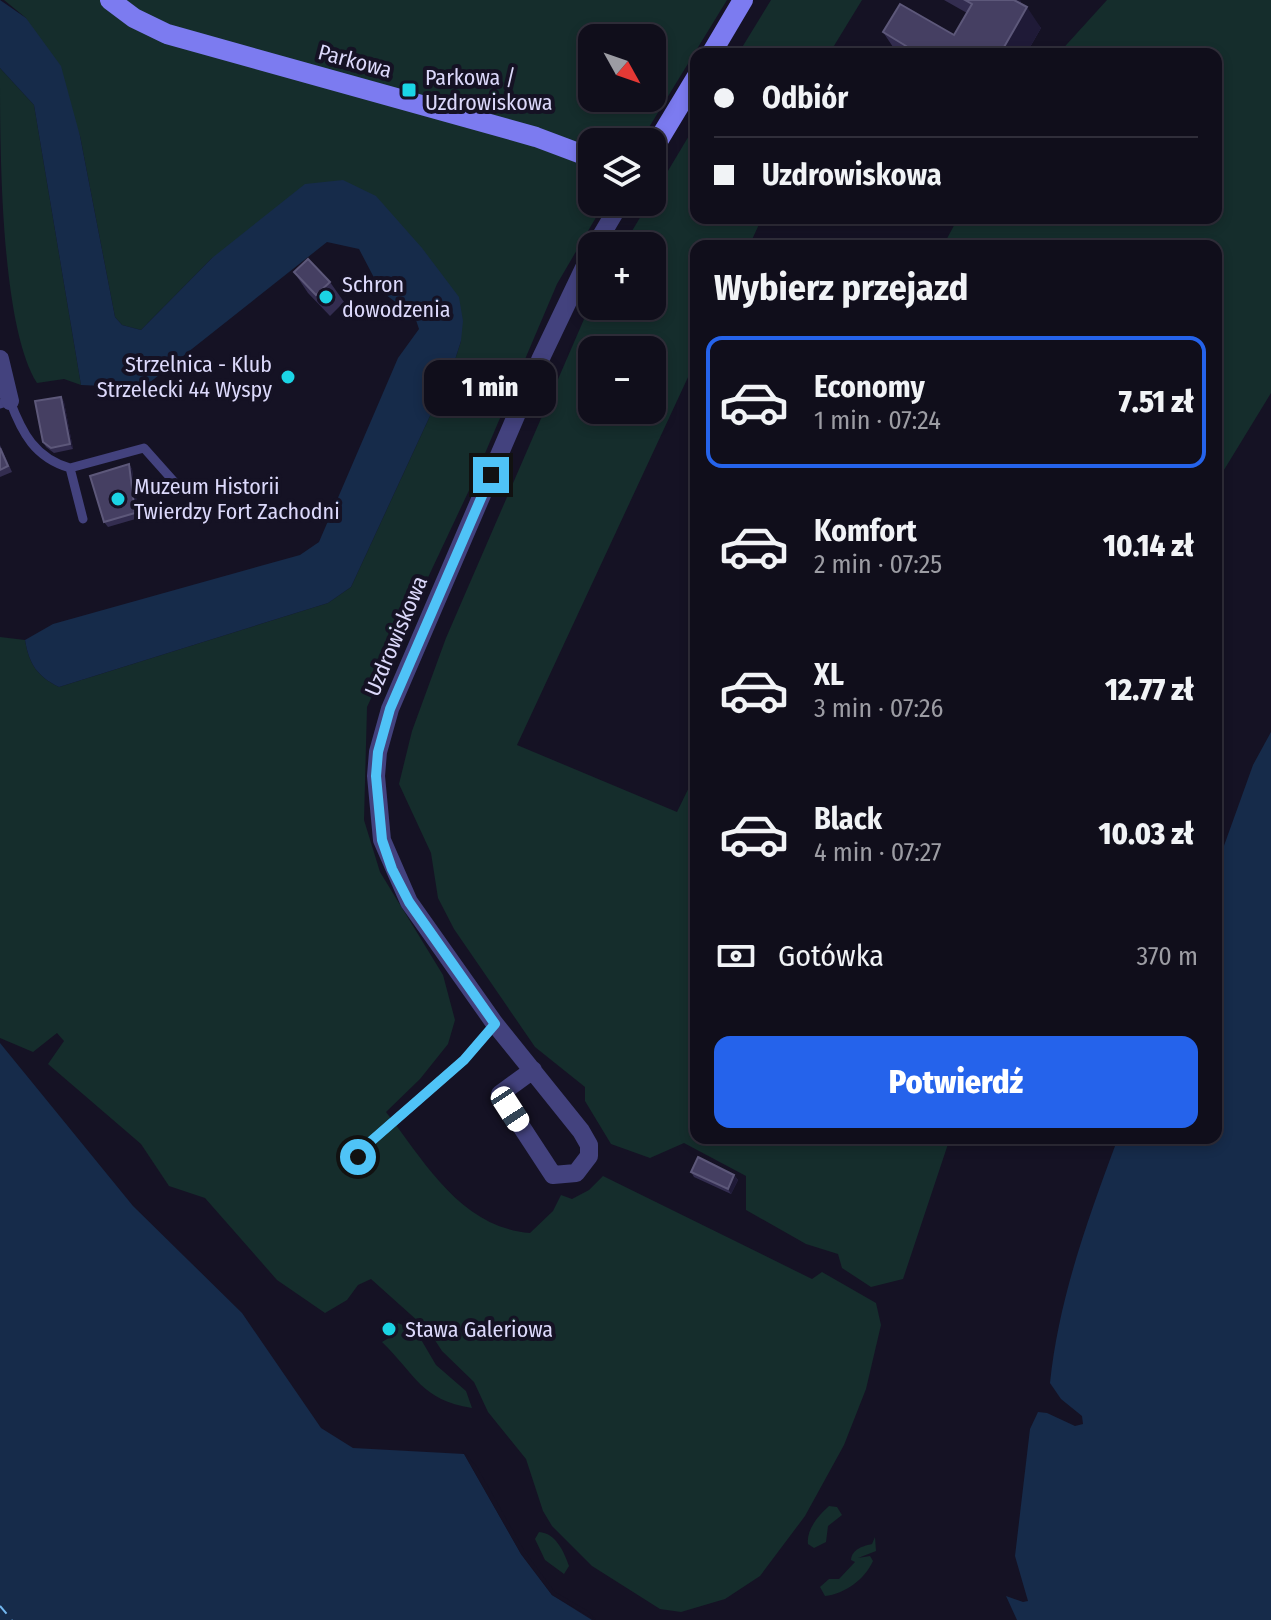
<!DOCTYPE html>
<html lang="pl">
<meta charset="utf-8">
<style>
:root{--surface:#100e1b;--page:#191724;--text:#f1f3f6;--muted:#9c9ca3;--line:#302e3a;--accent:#2563eb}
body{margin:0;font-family:"Fira Sans Condensed",sans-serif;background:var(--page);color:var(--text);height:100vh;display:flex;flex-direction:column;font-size:30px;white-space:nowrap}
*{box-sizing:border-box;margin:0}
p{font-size:26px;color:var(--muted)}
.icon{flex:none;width:44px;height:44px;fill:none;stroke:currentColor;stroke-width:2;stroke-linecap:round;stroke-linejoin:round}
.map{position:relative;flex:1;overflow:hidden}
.drawer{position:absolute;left:690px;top:240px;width:532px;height:904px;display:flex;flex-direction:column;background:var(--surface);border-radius:16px;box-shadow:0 4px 12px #0003,0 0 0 2px var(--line)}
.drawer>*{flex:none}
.top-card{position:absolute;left:690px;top:48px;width:532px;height:176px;border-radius:16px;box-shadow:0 4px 12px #0003,0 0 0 2px var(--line);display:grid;align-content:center;height:176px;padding:0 24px;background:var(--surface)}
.needle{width:52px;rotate:130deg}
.controls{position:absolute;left:578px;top:24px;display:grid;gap:16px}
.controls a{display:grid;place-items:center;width:88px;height:88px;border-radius:16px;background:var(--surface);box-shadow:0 4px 12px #0003,0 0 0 2px var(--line);font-size:40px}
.end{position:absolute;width:36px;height:36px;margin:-18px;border:10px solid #4fc3f7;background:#111;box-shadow:0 0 0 4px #111}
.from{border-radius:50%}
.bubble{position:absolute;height:56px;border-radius:16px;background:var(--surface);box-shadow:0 4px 12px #0003,0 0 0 2px var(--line);font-size:26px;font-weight:800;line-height:56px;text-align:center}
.car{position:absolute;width:24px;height:48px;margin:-24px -12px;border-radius:10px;box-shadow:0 0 6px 2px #0007;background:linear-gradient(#fff 24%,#345 0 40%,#fff 0 76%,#345 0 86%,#fff 0)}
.top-card b{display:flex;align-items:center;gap:28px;height:76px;font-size:30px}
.top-card b+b{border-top:2px solid var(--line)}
.top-card i{width:20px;height:20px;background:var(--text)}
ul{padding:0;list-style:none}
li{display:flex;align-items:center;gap:24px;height:132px;margin:0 16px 12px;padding:0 8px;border:4px solid transparent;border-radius:16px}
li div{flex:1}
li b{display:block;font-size:30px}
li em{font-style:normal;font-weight:800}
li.current{border-color:var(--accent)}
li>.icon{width:72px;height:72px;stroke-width:1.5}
h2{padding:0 24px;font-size:36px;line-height:96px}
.pay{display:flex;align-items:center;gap:20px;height:88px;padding:0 24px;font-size:30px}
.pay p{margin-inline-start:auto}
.action{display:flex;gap:16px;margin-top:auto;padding:16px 24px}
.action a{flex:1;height:92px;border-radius:16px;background:var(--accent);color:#fff;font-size:32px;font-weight:800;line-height:92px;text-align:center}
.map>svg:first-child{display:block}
.green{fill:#152d2c;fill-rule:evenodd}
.water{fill:#162b4a}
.pier{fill:#151224}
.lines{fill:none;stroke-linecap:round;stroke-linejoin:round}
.ferry{stroke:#73b7ef;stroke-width:2;stroke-dasharray:10 8;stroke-linecap:butt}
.lane{stroke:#43427e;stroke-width:9}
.street{stroke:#43427e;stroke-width:18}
.secondary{stroke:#7c7bf0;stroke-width:20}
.wall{fill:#332d50}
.shaded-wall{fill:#1f1a37}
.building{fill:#453f62;stroke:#5d587a;stroke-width:2}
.route{stroke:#4fc3f7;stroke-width:10}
.poi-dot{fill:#1bd4e5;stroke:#151224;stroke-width:3}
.labels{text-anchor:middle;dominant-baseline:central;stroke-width:8;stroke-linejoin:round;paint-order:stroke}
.street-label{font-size:22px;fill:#dcd9fb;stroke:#151224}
.poi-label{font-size:22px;fill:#dcd9fb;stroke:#151224;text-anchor:start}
</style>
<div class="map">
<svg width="1271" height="1620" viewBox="0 0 1271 1620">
<rect width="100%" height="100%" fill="#151224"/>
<path class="green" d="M4,0H727L640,142H592V202H605L557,284L472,484L367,707L364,820L380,872L443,975L455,1020L448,1044L420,1079L386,1112C425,1162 460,1227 530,1233L553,1211L561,1195L572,1199L589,1190L603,1176L812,1279L822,1272L876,1303L881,1325L866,1389L844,1445L805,1516L760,1576L725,1599L681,1612L660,1609L592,1566L552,1526L543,1511L526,1459L488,1412L474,1382L442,1351L429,1331L371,1279L358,1285L347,1300L325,1313L277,1280L205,1198L169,1186L141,1144L48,1064L64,1041L57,1033L33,1052L0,1038V637L25,640C29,664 37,676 59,687L328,603L351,587L453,366L461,341L376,197L212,258L141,330L122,325L115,317L80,136L26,18ZM592,38H652V98H592Z
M771,0H862L829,54H738Z
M1107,0H1271V393L1216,483V246H943L958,218H1216V54H1058Z
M0,68L34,105L81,385L64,379L37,383C0,325 0,146 0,68Z
M696,124V218H762L749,246H696V360L517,745L677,812L696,773V1138H950L903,1279L871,1287L842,1268L838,1254L806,1244L746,1210V1176L684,1143L650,1158L611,1144L585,1101V1087L535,1047L454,929L438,898L431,853L399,784L412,731L446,638L591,303L592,306H652V246H623ZM592,350H652V410H592Z
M398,1323L416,1331L436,1365L466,1391L472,1408C421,1400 416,1375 382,1342L392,1336Z
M829,1506L837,1507L842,1515L828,1526L826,1542L814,1548L808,1544C806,1529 820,1514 829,1506Z
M539,1532C556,1533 564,1552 569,1566L564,1574L545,1560L535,1539Z
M875,1537L876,1551L858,1558L870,1556L873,1561C865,1579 845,1594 825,1596L820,1587L829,1579H839L855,1562L851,1560C852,1549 863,1546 872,1544Z"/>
<path class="water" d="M0,0L26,18L61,66L80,136L115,317L122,325L141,330L212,258L305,184L343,180L376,196L422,248L459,297L463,321L461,341L453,366L351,587L328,603L59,687C37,676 29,664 25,640L53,624L300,555L319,542L398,358L419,329L415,317L381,291L359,249L327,242L130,398L103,386L81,385L34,105L0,68Z
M1271,732V1620H1017L1006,1596L1023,1602L1028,1601L1015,1556L1030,1429L1038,1412L1047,1413L1075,1426L1083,1424L1082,1416L1061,1399L1050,1383C1059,1297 1088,1219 1118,1138H1216V868L1253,765Z
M0,1043L133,1206L242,1313L321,1428L353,1448L464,1454L521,1554L552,1595L592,1620H0Z"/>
<path class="pier" d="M462,1450L477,1467L525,1552L555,1592L588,1611L596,1620L552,1595L521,1554Z"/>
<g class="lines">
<path class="ferry" d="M0,1606L12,1620"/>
<path class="lane" d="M0,404L10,401C22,433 35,458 70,468L83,519
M70,468L144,448L177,485
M358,1157L361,1150L464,1060L495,1024"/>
<path class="street" d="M595,246L621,202
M0,359L10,401
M533,1070L500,1094L553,1175L576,1173L589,1156V1145L581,1131L495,1024L409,902L382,840L376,776L378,752L390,709L540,360L592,251"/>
<path class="secondary" d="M110,0L134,18L167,34L536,137L592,158
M711,54L743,0
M652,151L696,78"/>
</g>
<path class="wall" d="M944,0H1020L1021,4L1041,28L1026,54H900L897,53L883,32L954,35L967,13Z
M876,218H905L886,224Z
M915,218H934L929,226Z
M294,272L330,282L344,302L330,316L308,293Z
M61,397L64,402L73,449L54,453L46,447L43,442Z
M0,445L12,472L0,477Z
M129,464L132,469L139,518L108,527L104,522Z
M691,1172L734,1175L738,1180L731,1194L694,1177Z"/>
<path class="shaded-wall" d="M1011,0H1020L1023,14L1027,7L1041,28L1026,54H1000Z
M923,218H934L929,226Z
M61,397L64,402L73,449L70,444Z
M129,464L132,469L139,518L135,513Z
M734,1175L738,1180L731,1194L728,1189Z"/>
<path class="building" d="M965,0H1014L1027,7L1000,54H901L906,46L883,32L900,4L954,35L972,4Z
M308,259L330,282L316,295L294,272Z
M61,397L70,444L51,448L43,442L35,401Z
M0,448L8,466L0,470Z
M129,464L135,513L104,522L90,476Z
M698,1157L734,1175L728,1189L691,1172Z"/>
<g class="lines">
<path class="route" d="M358,1157L361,1150L464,1060L495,1024L409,902L392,869L382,840L376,776L378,752L390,709L491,475"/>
</g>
<g class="poi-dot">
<rect x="401" y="82" width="16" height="16" rx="4"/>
<circle cx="326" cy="297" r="8"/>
<circle cx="288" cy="377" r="8"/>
<circle cx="118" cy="499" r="8"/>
<circle cx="389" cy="1329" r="8"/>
</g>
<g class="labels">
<g class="street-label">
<text transform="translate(355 61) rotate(15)">Parkowa</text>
<text transform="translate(396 636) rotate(-67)">Uzdrowiskowa</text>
</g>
<g class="poi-label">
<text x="425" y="77">Parkowa /<tspan x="425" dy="25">Uzdrowiskowa</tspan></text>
<text x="342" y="284">Schron<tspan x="342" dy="25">dowodzenia</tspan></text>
<text x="272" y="364" text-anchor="end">Strzelnica - Klub<tspan x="272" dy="25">Strzelecki 44 Wyspy</tspan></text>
<text x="134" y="486">Muzeum Historii<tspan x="134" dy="25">Twierdzy Fort Zachodni</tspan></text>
<text x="405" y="1329">Stawa Galeriowa</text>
</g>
</g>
</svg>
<div class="controls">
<a><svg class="needle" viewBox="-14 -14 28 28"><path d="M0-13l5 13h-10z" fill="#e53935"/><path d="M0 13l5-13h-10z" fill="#9c9ca3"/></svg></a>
<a><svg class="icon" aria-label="layers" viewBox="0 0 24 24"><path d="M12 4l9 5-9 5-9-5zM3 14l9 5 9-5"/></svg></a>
<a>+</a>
<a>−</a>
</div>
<i class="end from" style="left:358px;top:1157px"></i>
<i class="end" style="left:491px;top:475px"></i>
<div class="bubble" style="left:424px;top:360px;width:132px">1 min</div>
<i class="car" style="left:510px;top:1109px;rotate:147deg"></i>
<div class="top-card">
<b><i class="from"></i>Odbiór</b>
<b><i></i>Uzdrowiskowa</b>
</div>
<section class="drawer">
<h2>Wybierz przejazd</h2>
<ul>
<li class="current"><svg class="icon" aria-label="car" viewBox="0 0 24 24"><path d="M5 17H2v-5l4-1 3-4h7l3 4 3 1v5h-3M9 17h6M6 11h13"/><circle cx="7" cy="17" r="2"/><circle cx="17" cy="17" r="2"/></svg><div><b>Economy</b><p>1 min · 07:24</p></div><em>7.51 zł</em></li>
<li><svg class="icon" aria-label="car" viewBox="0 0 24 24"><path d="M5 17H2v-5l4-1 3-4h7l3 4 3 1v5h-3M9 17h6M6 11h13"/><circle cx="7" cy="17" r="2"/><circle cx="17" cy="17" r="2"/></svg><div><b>Komfort</b><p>2 min · 07:25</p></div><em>10.14 zł</em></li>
<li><svg class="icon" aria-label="car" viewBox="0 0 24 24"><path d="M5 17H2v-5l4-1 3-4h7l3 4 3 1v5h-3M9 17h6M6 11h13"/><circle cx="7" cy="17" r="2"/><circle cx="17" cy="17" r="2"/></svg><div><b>XL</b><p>3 min · 07:26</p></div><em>12.77 zł</em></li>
<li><svg class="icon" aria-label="car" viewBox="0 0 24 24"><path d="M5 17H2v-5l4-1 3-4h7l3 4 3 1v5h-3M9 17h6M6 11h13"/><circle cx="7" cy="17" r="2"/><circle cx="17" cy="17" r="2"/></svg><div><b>Black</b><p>4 min · 07:27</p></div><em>10.03 zł</em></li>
</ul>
<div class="pay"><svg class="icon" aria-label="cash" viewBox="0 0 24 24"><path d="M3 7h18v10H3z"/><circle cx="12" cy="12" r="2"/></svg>Gotówka<p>370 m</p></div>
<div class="action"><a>Potwierdź</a></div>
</section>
</div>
